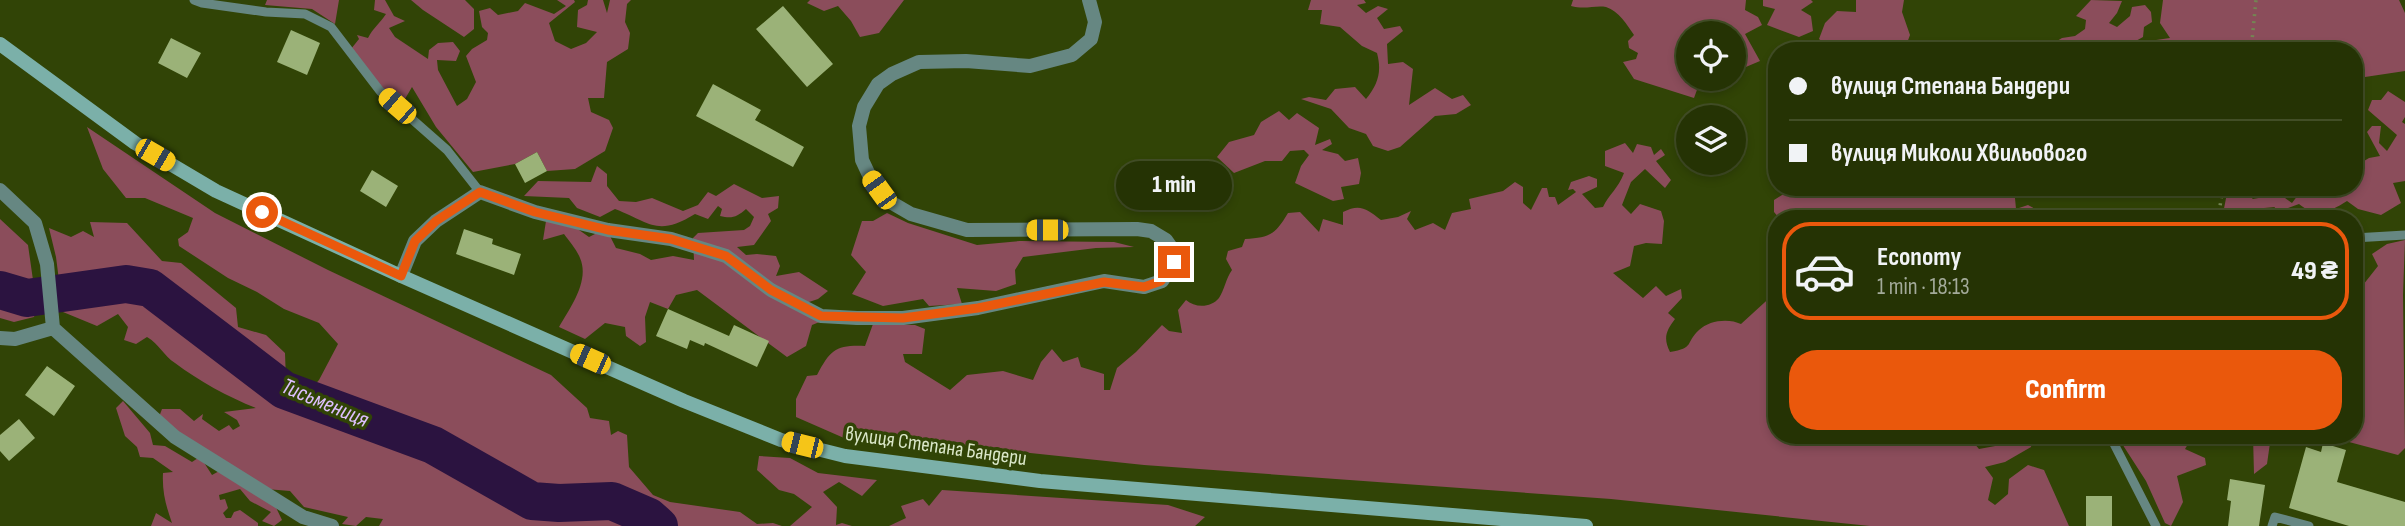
<!DOCTYPE html>
<meta charset="utf-8">
<style>
:root{--surface:#253304;--page:#2d3b0e;--text:#f1f3f6;--muted:#a3aa9a;--line:#424e26;--accent:#ea580c}
body{margin:0;font-family:"Sofia Sans Condensed",sans-serif;background:var(--page);color:var(--text);height:100vh;display:flex;flex-direction:column;font-size:26px;white-space:nowrap}
*{box-sizing:border-box;margin:0}
p{font-size:23px;color:var(--muted)}
.icon{flex:none;width:38px;height:38px;fill:none;stroke:currentColor;stroke-width:2;stroke-linecap:round;stroke-linejoin:round}
.map{position:relative;flex:1;overflow:hidden}
.drawer{position:absolute;left:1768px;top:210px;width:595px;height:234px;display:flex;flex-direction:column;background:var(--surface);border-radius:28px;box-shadow:0 4px 10px #0003,0 0 0 2px var(--line)}
.drawer>*{flex:none}
.hud{position:absolute;left:1768px;top:42px;width:595px;height:154px;border-radius:28px;box-shadow:0 4px 10px #0003,0 0 0 2px var(--line);display:grid;align-content:center;height:154px;padding:0 21px;background:var(--surface)}
.controls{position:absolute;left:1676px;top:21px;display:grid;gap:14px}
.controls a{display:grid;place-items:center;width:70px;height:70px;border-radius:50%;background:var(--surface);box-shadow:0 4px 10px #0003,0 0 0 2px var(--line);font-size:35px}
.end{position:absolute;width:32px;height:32px;margin:-16px;border:9px solid #ea580c;background:#fff;box-shadow:0 0 0 4px #fff}
.from{border-radius:50%}
.bubble{position:absolute;height:49px;border-radius:24px;background:var(--surface);box-shadow:0 4px 10px #0003,0 0 0 2px var(--line);font-size:23px;font-weight:800;line-height:49px;text-align:center}
.car{position:absolute;width:21px;height:42px;margin:-21px -10px;border-radius:9px;box-shadow:0 0 5px 2px #0007;background:linear-gradient(#f5c518 24%,#345 0 40%,#f5c518 0 76%,#345 0 86%,#f5c518 0)}
.hud b{display:flex;align-items:center;gap:24px;height:66px;font-size:26px}
.hud b+b{border-top:2px solid var(--line)}
.hud i{width:18px;height:18px;background:var(--text)}
ul{padding:12px 0 0;list-style:none}
li{display:flex;align-items:center;gap:21px;height:98px;margin:0 14px 10px;padding:0 7px;border:4px solid transparent;border-radius:28px}
li div{flex:1}
li b{display:block;font-size:26px}
li em{font-style:normal;font-weight:800}
li.active{border-color:var(--accent)}
li>.icon{width:63px;height:63px;stroke-width:1.5}
.primary-button{display:flex;gap:14px;margin-top:auto;padding:14px 21px}
.primary-button a{flex:1;height:80px;border-radius:28px;background:var(--accent);color:#fff;font-size:28px;font-weight:800;line-height:80px;text-align:center}
.map>svg:first-child{display:block}
.forest{fill:#8b4d5b}
.lines{fill:none;stroke-linecap:round;stroke-linejoin:round}
.river{stroke:#2b1340;stroke-width:38}
.building{fill:#9bb278}
.path{stroke:#748553;stroke-width:3.5;stroke-dasharray:2 5;stroke-linecap:butt}
.lane{stroke:#668782;stroke-width:9}
.street{stroke:#668782;stroke-width:14}
.secondary{stroke:#7bb0a9;stroke-width:14}
.route{stroke:#ea580c;stroke-width:9}
.labels{text-anchor:middle;dominant-baseline:central;stroke-width:7;stroke-linejoin:round;paint-order:stroke}
.street-label{font-size:21px;fill:#dae7c8;stroke:#314406}
.water-label{font-size:23px;font-style:italic;fill:#ddbffe;stroke:#314406}
</style>
<div class="map">
<svg width="2405" height="526" viewBox="0 0 2405 526">
<rect width="100%" height="100%" fill="#314406"/>
<path class="forest" d="M267,0H339L335,24L312,9L265,5Z
M375,0H385L394,16L405,21L389,28L395,37L428,59L429,50L438,43L453,42L460,51L456,61L437,60L438,70L457,106L467,99L476,82L466,56L472,49L487,40L488,33L482,27L479,11L490,8L498,15L518,11L525,3L554,14L566,6L557,0H574L575,2L549,23L555,41L571,49L586,43L597,32L577,27L578,10L587,5L588,0H603L607,13L610,0H631L627,4L625,22L630,33L628,49L607,62L604,98H588L591,112L609,120L613,128L605,151L575,169L547,171L537,152L515,164L473,172L436,127L412,87L402,104L382,89L351,49L359,39L357,35L368,38C373,28 380,23 386,14L374,10Z
M411,0H465L474,9V29L464,37L423,10Z
M810,0H904L879,33L860,37L851,21L838,6L824,11L807,3Z
M1311,0H1364L1366,3L1357,5L1366,13L1378,6L1388,9L1377,18L1384,29L1400,26L1403,31L1387,44L1388,64L1403,62L1413,69L1409,105L1435,88L1452,99L1463,95L1471,105L1456,114L1435,116L1400,147L1388,151L1373,146L1366,134L1349,128L1331,109L1301,99L1309,97L1326,100L1335,89L1355,87L1366,99C1378,84 1382,72 1377,53L1362,46L1340,27L1320,24L1322,10H1308Z
M1573,0H1746L1745,10L1758,17L1762,25L1745,34L1760,61L1734,72V33H1689V79H1701L1694,98L1634,79L1623,62L1636,59L1638,53L1629,48L1628,41L1634,35C1627,25 1619,11 1606,7C1595,5 1585,10 1571,6Z
M1763,0H1811L1813,2L1801,10L1811,16L1813,31L1799,37L1767,25L1775,9L1763,6Z
M1856,0H1904L1902,12L1910,35L1904,51H1834L1819,39L1825,23L1837,11L1856,12Z
M2091,0L2122,1L2117,13L2109,23L2117,27L2130,16L2132,7L2145,5L2151,12L2152,22L2144,27L2143,37L2134,42L2140,50L2156,40L2170,38L2160,23L2163,0H2399L2405,13V71L2365,77L2357,89L2354,88V51H2040L2062,38L2075,36L2085,29L2086,20L2076,16Z
M2388,91L2405,102V117L2402,122L2405,124V181L2393,183L2401,203L2381,215L2358,209L2347,201C2330,212 2316,218 2299,204L2285,209L2278,217L2271,215L2275,207L2264,208L2257,219H2222L2227,193L2234,187H2238L2253,199L2264,197L2276,187H2285L2289,193L2285,198L2292,203L2304,187H2354V167L2369,158L2380,156L2367,132L2372,126H2381L2379,143L2387,151L2397,135L2368,110L2372,100H2381Z
M1279,111L1289,120L1297,113L1319,128L1315,145L1330,139L1332,144L1322,150L1338,154L1345,161L1358,158L1361,173L1359,184L1341,187L1344,199L1333,201L1295,183L1301,166L1309,155L1304,150L1290,151L1282,161H1265L1234,173L1217,157L1229,142L1254,135L1261,122Z
M87,127L215,213L328,270L551,375L587,408L590,418L609,421L611,435L618,431L627,435L629,467L653,495L670,502L740,512L757,524L773,523L782,526H379L383,519L366,517L356,526L342,524L348,517L304,507L290,491L266,489L178,433L159,417L162,409H180L194,421L203,414L202,419L219,431L229,425L233,430L240,426L237,420L224,412L256,408C228,397 199,381 175,363C164,356 159,344 147,337L136,344L124,340L128,327L118,314L97,326L63,312L56,257L49,228L71,237L83,231L94,237L90,222L127,223L162,261L181,263L236,308L238,327L266,335L285,353L286,381L308,392L319,380L338,344L319,323L284,309L257,292L228,278L179,246L178,239L188,232L193,218L145,198H126L103,169Z
M1625,143L1633,153L1637,144L1651,147L1654,155L1661,149L1665,155L1656,161L1671,180L1665,188L1645,169L1631,182L1622,205L1631,214L1640,204L1661,211L1664,221L1662,244L1646,243L1634,246L1630,266L1613,273L1643,298L1656,286L1666,296L1681,289L1682,298L1668,313L1675,319C1666,331 1663,338 1670,352C1695,348 1685,343 1699,330C1709,320 1729,318 1741,324L1776,292V436H1892L1902,440L1931,436H1974L1973,442L1979,449L2006,444L2008,436H2033L2031,447L2005,462L1985,467L1993,478L1988,500L1995,505L2008,494L2009,479L2028,465L2044,470L2069,526H1870L1611,499L1144,465L916,441L844,438L796,417V399L807,376L817,375C831,349 836,345 865,346L873,324L915,325L925,329L922,354H903L905,362L950,390L967,375L1003,371L1033,380L1041,362L1052,349L1063,362L1078,357L1081,367L1104,374V390H1110L1117,368L1136,352L1162,325L1169,331L1182,333L1178,310L1186,300C1195,308 1211,308 1219,298C1224,291 1226,278 1232,270L1226,259L1228,251L1242,247L1245,239C1270,237 1275,235 1288,213L1300,212L1319,232L1323,219L1343,225V212C1360,203 1367,209 1381,220L1398,217L1411,211L1407,219L1415,230L1433,223L1445,230L1452,213L1471,209L1469,199L1503,191L1515,182L1523,187V203L1531,210L1542,188H1547L1549,197H1555L1558,205L1576,192L1573,189L1568,190L1571,182L1589,176L1597,179V187L1582,194L1595,208L1603,207C1609,194 1618,189 1624,173L1605,166V151Z
M597,166L607,174V186L619,201L636,202L652,198L683,211L698,205L708,192L716,196L734,184L762,198L779,196L778,208L768,214L771,221L754,245L737,247L746,255L757,254L776,256L780,266L776,276L799,272L828,291L818,299L806,303L822,321L812,325L806,346L787,357L697,290L676,295L668,309L650,302L645,317L646,342L640,346L626,336L625,327L605,323L585,339L559,327C570,308 590,281 580,258C577,250 569,241 564,234L543,240L546,221L572,225L589,237L599,232L610,236L616,248L640,254L651,260L673,256L694,260L693,238L698,233L744,230L750,226L754,217L746,209C737,217 732,219 720,216L722,209L718,206L708,219L695,214C657,237 651,223 615,209L600,217L577,208L569,198L524,196L538,181L591,182Z
M1795,187H2014L2016,209L2028,205L2037,210V219H1780L1774,212V200Z
M887,213L908,223L977,245L1020,241L1114,242L1134,247L1096,248L1023,257L1015,270L1016,284L996,291L957,288L962,304L929,306L923,299L883,306L852,294L866,272L851,255L862,221H873Z
M0,219L28,245L37,308L34,317L14,322L0,318Z
M2405,240L2403,295L2405,448L2398,455L2349,442L2347,436H2354V279L2363,285L2378,266L2372,254L2387,244Z
M123,401L150,433L153,445L165,446L192,462L198,458L203,461L212,475L223,469L272,499L282,520L274,526L262,521L271,512L250,501L240,489L219,495L220,500L225,499L228,508L223,513L226,518H231L234,512L240,510L258,523V526H151L156,513L172,523C166,506 162,492 163,473L173,472L153,458L140,457L137,447L125,436L116,408Z
M2117,436H2193L2185,449L2205,458L2206,465L2177,476L2183,502L2171,526L2165,523L2146,481Z
M2253,436H2271L2267,464L2254,474Z
M759,456L790,458L818,473L877,480L862,496L839,482L823,492L837,507L836,525L842,523L852,526H790L812,507L794,494L779,490L757,470Z
M942,490L1168,505L1205,517L1195,526H889L906,518L901,506L923,499L929,506Z"/>
<g class="lines">
<path class="river" d="M0,290L27,298L126,284L150,288L284,390L433,445L532,501L559,503L612,501L649,517L659,526"/>
</g>
<path class="building" d="M783,6L833,64L807,87L756,29Z
M291,30L320,43L307,75L277,62Z
M171,38L201,53L187,78L158,63Z
M713,84L761,110L755,120L804,147L793,167L696,116Z
M537,152L547,171L525,183L515,164Z
M372,170L398,186L386,207L360,191Z
M464,229L493,239L492,244L521,254L514,275L456,254Z
M668,309L729,336L734,325L769,341L757,367L705,343L704,346L690,340L687,349L656,336Z
M47,366L75,386L54,416L25,395Z
M19,419L35,438L9,461L0,451V435Z
M2323,443L2346,450L2337,482L2405,502V526H2349L2289,508L2306,447L2321,452Z
M2230,479L2265,485L2259,526H2228L2231,501L2227,500Z
M2086,496H2112V526H2086Z"/>
<g class="lines">
<path class="path" d="M2251,51L2256,0
M2218,219L2223,187"/>
<path class="lane" d="M194,0L202,3L266,12L305,14L331,27L380,91L447,150L480,192
M2354,238L2405,235
M2110,436L2156,526
M2272,526L2275,517L2309,526"/>
<path class="street" d="M0,190L35,223L47,264L53,328
M401,276L415,241L436,221L480,192L535,212L608,230L671,239L726,256L771,290L821,316L857,318H903L978,308L1104,281L1144,287L1162,281L1174,262L1173,250L1166,240L1151,231L1137,229L967,230L911,214L892,203L870,177L862,160L859,126L864,107L878,84L892,74L919,62L966,61L1030,66L1072,55L1091,39L1095,22L1089,0
M53,328L175,437L303,517L332,526
M0,338L15,339L53,328"/>
<path class="secondary" d="M0,44L135,143L216,191L401,276L684,401L781,440L845,456L1040,481L1586,526"/>
</g>
<g class="lines">
<path class="route" d="M262,212L401,276L415,241L436,221L480,192L535,212L608,230L671,239L726,256L771,290L821,316L903,318L978,308L1104,282L1144,287L1161,281L1174,262"/>
</g>
<g class="labels">
<g class="street-label">
<text transform="translate(936 446) rotate(8)">вулиця Степана Бандери</text>
</g>
<g class="water-label">
<text transform="translate(325 403) rotate(23)">Тисьмениця</text>
</g>
</g>
</svg>
<div class="controls">
<a><svg class="icon" aria-label="locate" viewBox="0 0 24 24"><circle cx="12" cy="12" r="6"/><path d="M12 2v4M12 18v4M2 12h4M18 12h4"/></svg></a>
<a><svg class="icon" aria-label="layers" viewBox="0 0 24 24"><path d="M12 4l9 5-9 5-9-5zM3 14l9 5 9-5"/></svg></a>
</div>
<i class="end from" style="left:262px;top:212px"></i>
<i class="end" style="left:1174px;top:262px"></i>
<div class="bubble" style="left:1116px;top:161px;width:116px">1 min</div>
<i class="car" style="left:397px;top:106px;rotate:311deg"></i>
<i class="car" style="left:155px;top:155px;rotate:120deg"></i>
<i class="car" style="left:879px;top:190px;rotate:324deg"></i>
<i class="car" style="left:1047px;top:230px;rotate:270deg"></i>
<i class="car" style="left:590px;top:359px;rotate:294deg"></i>
<i class="car" style="left:802px;top:445px;rotate:284deg"></i>
<div class="hud">
<b><i class="from"></i>вулиця Степана Бандери</b>
<b><i></i>вулиця Миколи Хвильового</b>
</div>
<section class="drawer">
<ul>
<li class="active"><svg class="icon" aria-label="car" viewBox="0 0 24 24"><path d="M5 17H2v-5l4-1 3-4h7l3 4 3 1v5h-3M9 17h6M6 11h13"/><circle cx="7" cy="17" r="2"/><circle cx="17" cy="17" r="2"/></svg><div><b>Economy</b><p>1 min · 18:13</p></div><em>49 ₴</em></li>
</ul>
<div class="primary-button"><a>Confirm</a></div>
</section>
</div>
